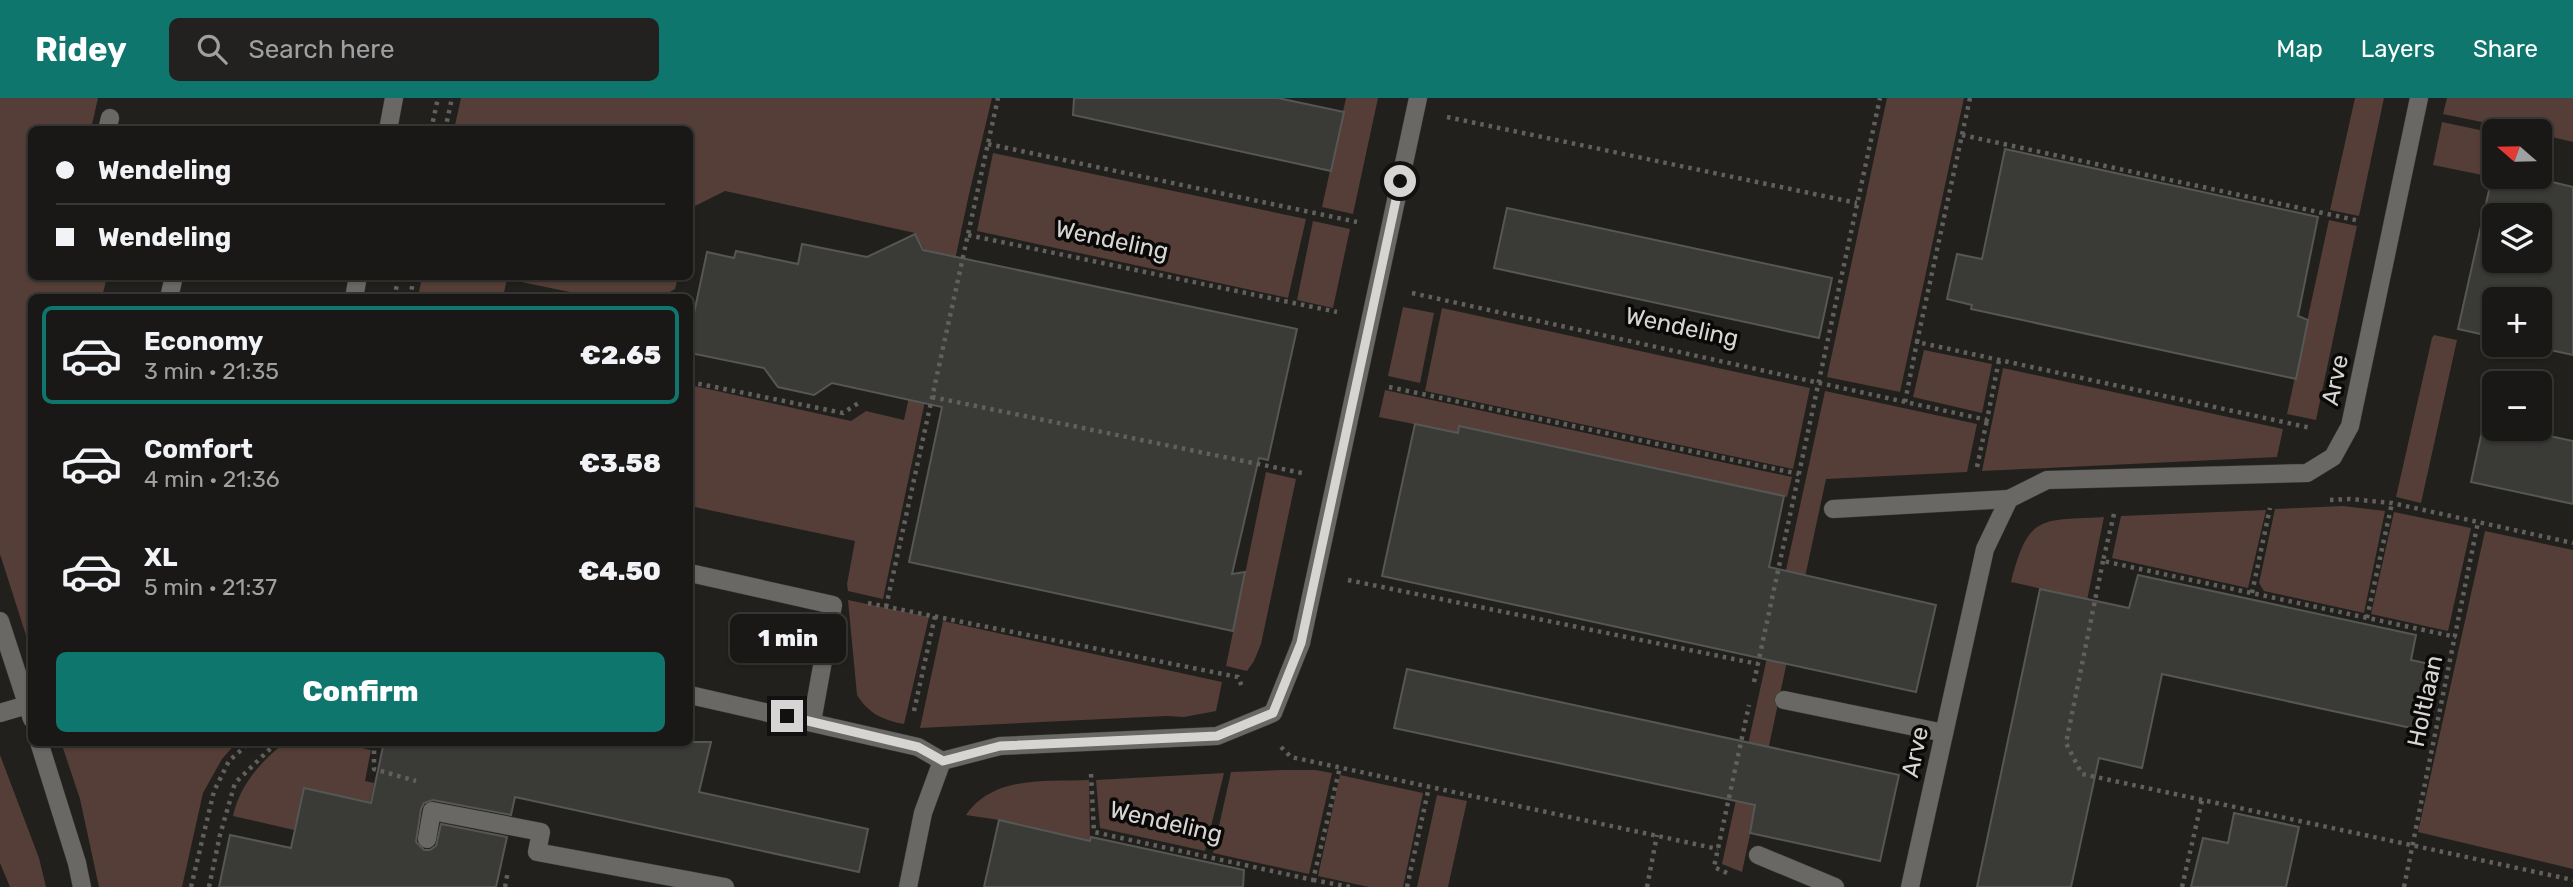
<!DOCTYPE html>
<meta charset="utf-8">
<style>
:root{--surface:#191816;--page:#22211f;--text:#f1f3f6;--muted:#9fa0a1;--line:#373735;--accent:#0f766e}
body{margin:0;font-family:Rubik,sans-serif;background:var(--page);color:var(--text);height:100vh;display:flex;flex-direction:column;font-size:26px;white-space:nowrap}
*{box-sizing:border-box;margin:0}
p{font-size:23px;color:var(--muted)}
.icon{flex:none;width:38px;height:38px;fill:none;stroke:currentColor;stroke-width:2;stroke-linecap:round;stroke-linejoin:round}
.map{position:relative;flex:1;overflow:hidden}
.drawer{position:absolute;left:28px;top:196px;width:665px;height:452px;display:flex;flex-direction:column;background:var(--surface);border-radius:10px;box-shadow:0 2px 5px #0004,0 0 0 2px var(--line)}
.drawer>*{flex:none}
.top-card{position:absolute;left:28px;top:28px;width:665px;height:154px;border-radius:10px;box-shadow:0 2px 5px #0004,0 0 0 2px var(--line);display:grid;align-content:center;height:154px;padding:0 28px;background:var(--surface)}
.needle{width:46px;rotate:290deg}
.fabs{position:absolute;left:2482px;top:21px;display:grid;gap:14px}
.fabs a{display:grid;place-items:center;width:70px;height:70px;border-radius:10px;background:var(--surface);box-shadow:0 2px 5px #0004,0 0 0 2px var(--line);font-size:35px}
.end{position:absolute;width:32px;height:32px;margin:-16px;border:9px solid #d6d5d4;background:#111;box-shadow:0 0 0 4px #111}
.from{border-radius:50%}
.bubble{position:absolute;height:49px;border-radius:10px;background:var(--surface);box-shadow:0 2px 5px #0004,0 0 0 2px var(--line);font-size:23px;font-weight:800;line-height:49px;text-align:center}
.top-card b{display:flex;align-items:center;gap:24px;height:66px;font-size:26px}
.top-card b+b{border-top:2px solid var(--line)}
.top-card i{width:18px;height:18px;background:var(--text)}
ul{padding:12px 0 0;list-style:none}
li{display:flex;align-items:center;gap:21px;height:98px;margin:0 14px 10px;padding:0 14px;border:4px solid transparent;border-radius:10px}
li div{flex:1}
li b{display:block;font-size:26px}
li em{font-style:normal;font-weight:800}
li.active{border-color:var(--accent)}
li>.icon{width:63px;height:63px;stroke-width:1.5}
.cta{display:flex;gap:14px;margin-top:auto;padding:14px 28px}
.cta a{flex:1;height:80px;border-radius:10px;background:var(--accent);color:#fff;font-size:28px;font-weight:800;line-height:80px;text-align:center}
header{display:flex;align-items:center;gap:42px;box-sizing:border-box;height:98px;padding:0 35px;background:var(--accent);color:#fff}
header strong{font-size:33px}
nav{display:flex;gap:38px;margin-inline-start:auto;font-size:24px}
.search{width:490px;height:63px;background:var(--page);display:flex;align-items:center;gap:18px;box-sizing:border-box;padding:0 24px;border-radius:10px;color:var(--muted);font-size:26px}
.map>svg:first-child{display:block}
.green{fill:#543e37}
.building{fill:#3a3a37;stroke:#565754;stroke-width:2;fill-rule:evenodd}
.lines{fill:none;stroke-linecap:round;stroke-linejoin:round}
.service-casing{stroke:#3b3a38;stroke-width:19}
.minor-casing{stroke:#3b3a38;stroke-width:19}
.tertiary-casing{stroke:#3b3a38;stroke-width:19}
.path{stroke:#61605e;stroke-width:4.5;stroke-dasharray:3.5 5;stroke-linecap:butt}
.service{stroke:#696864;stroke-width:18}
.minor{stroke:#696864;stroke-width:18}
.tertiary{stroke:#696864;stroke-width:18}
.route{stroke:#d6d5d4;stroke-width:9}
.labels{text-anchor:middle;dominant-baseline:central;stroke-width:7;stroke-linejoin:round;paint-order:stroke}
.street-label{font-size:24px;fill:#d6d5d4;stroke:#0a0908}
</style>
<header>
<strong>Ridey</strong>
<div class="search"><svg class="icon" aria-label="search" viewBox="0 0 24 24"><circle cx="10" cy="10" r="6"/><path d="M15 15l6 6"/></svg>Search here</div>
<nav><a>Map</a><a>Layers</a><a>Share</a></nav>
</header>
<div class="map">
<svg width="2573" height="789" viewBox="0 0 2573 789">
<rect width="100%" height="100%" fill="#21201d"/>
<path class="green" d="M0,0H98L91,31L32,32V178L107,179L102,199L32,200L31,553L0,456Z
M461,0H992L969,96L883,501L848,493L847,486L855,443L690,408V287L851,323L866,313L904,322L930,203L928,158L915,135L725,93L693,109L690,124V32H454Z
M1346,0H1378L1353,116L1322,109Z
M1887,0H1964L1900,294L1827,279Z
M2355,0H2384L2359,118L2330,112Z
M2447,0H2573V44L2539,36V33H2525L2443,16Z
M2442,24L2494,35L2492,79L2433,67Z
M993,55L1306,121L1288,200L977,133Z
M2329,122L2357,128L2316,322L2287,316Z
M1313,123L1350,131L1333,210L1297,202Z
M422,179V178L678,179L675,191L661,199H594L507,181L503,199H418Z
M1403,209L1434,215L1420,285L1388,278Z
M1442,210L1810,290L1793,371L1425,293Z
M2434,237L2457,242L2421,405L2396,399L2432,240Z
M1924,252L1992,266L1982,315L1913,299Z
M2003,270L2283,331L2277,359L1982,373Z
M1385,292L1792,379L1787,399L1460,328L1458,335L1379,319Z
M1825,293L1977,326L1967,374L1826,381L1742,774L1722,766Z
M1266,374L1296,381L1261,546L1254,563L1247,573L1226,568Z
M2343,408L2385,413L2364,515L2264,493L2259,485L2275,411Z
M2266,412L2248,490L2112,460L2121,418Z
M2394,414L2471,430L2448,533L2371,516Z
M2104,419L2053,669L2083,500L2011,484C2029,415 2040,423 2104,419Z
M2485,433L2573,452V771L2418,734Z
M848,502L929,519L904,626C883,622 869,616 857,597Z
M943,523L1222,584L1216,613L1184,619L1166,618L920,630Z
M61,644H237L222,661L203,695L182,789H99L80,701Z
M285,644H336L371,652L365,683L374,685L370,704L304,690L294,732L233,718C240,686 260,665 285,644Z
M0,657L39,760L46,789H10L0,765Z
M1285,672H1315L1332,675L1309,776L1213,755L1231,674Z
M1224,675L1205,753L1100,730L1096,682Z
M1340,677L1423,695L1403,789H1369L1318,778Z
M1089,682L1090,743L999,722L966,717C994,677 1045,684 1089,682Z
M1437,697L1467,703L1448,789H1417Z"/>
<path class="building" d="M1074,0H1278L1344,14L1331,73L1073,17Z
M2005,51L2318,119L2298,218L2308,222L2296,281L1971,211L1972,207L1947,201L1957,156L1982,161Z
M2492,79L2534,89L2536,80L2573,89V257L2528,247H2539V201H2494V239L2458,231ZM2494,117H2539V163H2494Z
M1507,110L1832,180L1819,240L1494,170Z
M915,136L923,152L1297,231L1268,362L1259,360L1232,476L1245,474L1233,533L909,464L942,309L832,285L814,297L778,289L764,270L690,255V234L707,154L734,160L736,153L798,166L802,146L867,159Z
M2484,324L2494,326V331H2516L2573,343V406L2471,384Z
M1415,326L1458,335L1459,328L1784,398L1769,469L1936,507L1916,594L1382,478Z
M2138,477L2416,537L2411,562L2439,568L2425,633L2162,576L2142,670L2099,660L2071,789H1977L2040,491L2129,510Z
M1407,571L1899,677L1880,763L1750,735L1755,707L1394,630Z
M384,644H711L699,694L868,731L859,774L515,699L511,717L433,702L424,705L421,711L416,744L424,752H430L436,748L441,726L507,739L496,789H219L230,737L291,750L304,690L371,705Z
M2234,715L2299,729L2286,789H2191L2203,740L2228,745Z
M999,722L1090,743L1091,739L1244,772L1243,789H984Z"/>
<g class="lines">
<g class="service-casing">
<path id="service" d="M107,32L110,20
M388,32L394,0
M169,200L174,178
M354,200L358,178
M1833,411L2009,401
M1784,602L1944,635
M0,615L27,607
M427,741L432,713L541,734L537,754L725,789
M1758,757L1835,789"/>
</g>
<g class="minor-casing">
<path id="minor" d="M690,475L833,507L812,624
M690,597L918,649L942,663L1000,648L1217,638L1273,615L1301,545L1418,0
M908,789L923,715L942,663
M1910,789L1985,451L2009,401L2047,382L2307,375L2333,359L2350,328L2419,0"/>
</g>
<g class="tertiary-casing">
<path id="tertiary" d="M0,523L32,621
M39,644L77,765L82,789"/>
</g>
<path class="path" d="M1970,0L1917,244L2311,330
M1447,19L1857,105
M431,32L438,0
M445,32L452,0
M1962,37L2360,123
M988,46L1357,124
M968,137L1337,214
M1412,195L1987,322L1999,262
M394,200L399,178
M410,200L414,178
M690,284L843,315L860,304
M1389,289L1799,376
M932,299L1302,375
M1905,304L1917,244
M1977,369L1987,322
M2330,402L2350,401L2392,405L2573,445
M2114,416L2103,463L2456,539
M2103,463L2066,645L2082,676L2573,782
M1348,482L1758,566
M2252,495L2270,410
M868,505L1238,579L1243,591
M886,509L998,0
M2367,520L2392,405
M1754,584L1880,0
M914,613L935,518
M374,644V671L416,683
M1281,649L1291,659L1718,751
M1091,676L1094,734L1313,782L1340,669
M1727,775L1714,769L1749,607
M1313,782L1350,789
M191,789L214,693L229,663L250,644
M209,789L220,737L235,685L277,644
M505,789L508,773
M1407,789L1429,689
M1647,789L1657,737
M2182,789L2202,702
M2404,789L2478,424"/>
<use href="#service" class="service"/>
<use href="#minor" class="minor"/>
<use href="#tertiary" class="tertiary"/>
</g>
<g class="lines">
<path class="route" d="M787,618L918,649L943,663L1000,648L1217,638L1273,615L1301,545L1400,83"/>
</g>
<g class="labels">
<g class="street-label">
<text transform="translate(1112 142) rotate(12)">Wendeling</text>
<text transform="translate(1682 229) rotate(12)">Wendeling</text>
<text transform="translate(2335 282) rotate(-78)">Arve</text>
<text transform="translate(2425 603) rotate(-78)">Holtlaan</text>
<text transform="translate(1915 654) rotate(-78)">Arve</text>
<text transform="translate(1166 724) rotate(13)">Wendeling</text>
</g>
</g>
</svg>
<div class="fabs">
<a><svg class="needle" viewBox="-14 -14 28 28"><path d="M0-13l5 13h-10z" fill="#e53935"/><path d="M0 13l5-13h-10z" fill="#9fa0a1"/></svg></a>
<a><svg class="icon" aria-label="layers" viewBox="0 0 24 24"><path d="M12 4l9 5-9 5-9-5zM3 14l9 5 9-5"/></svg></a>
<a>+</a>
<a>−</a>
</div>
<i class="end from" style="left:1400px;top:83px"></i>
<i class="end" style="left:787px;top:618px"></i>
<div class="bubble" style="left:730px;top:516px;width:116px">1 min</div>
<div class="top-card">
<b><i class="from"></i>Wendeling</b>
<b><i></i>Wendeling</b>
</div>
<section class="drawer">
<ul>
<li class="active"><svg class="icon" aria-label="car" viewBox="0 0 24 24"><path d="M5 17H2v-5l4-1 3-4h7l3 4 3 1v5h-3M9 17h6M6 11h13"/><circle cx="7" cy="17" r="2"/><circle cx="17" cy="17" r="2"/></svg><div><b>Economy</b><p>3 min · 21:35</p></div><em>€2.65</em></li>
<li><svg class="icon" aria-label="car" viewBox="0 0 24 24"><path d="M5 17H2v-5l4-1 3-4h7l3 4 3 1v5h-3M9 17h6M6 11h13"/><circle cx="7" cy="17" r="2"/><circle cx="17" cy="17" r="2"/></svg><div><b>Comfort</b><p>4 min · 21:36</p></div><em>€3.58</em></li>
<li><svg class="icon" aria-label="car" viewBox="0 0 24 24"><path d="M5 17H2v-5l4-1 3-4h7l3 4 3 1v5h-3M9 17h6M6 11h13"/><circle cx="7" cy="17" r="2"/><circle cx="17" cy="17" r="2"/></svg><div><b>XL</b><p>5 min · 21:37</p></div><em>€4.50</em></li>
</ul>
<div class="cta"><a>Confirm</a></div>
</section>
</div>
